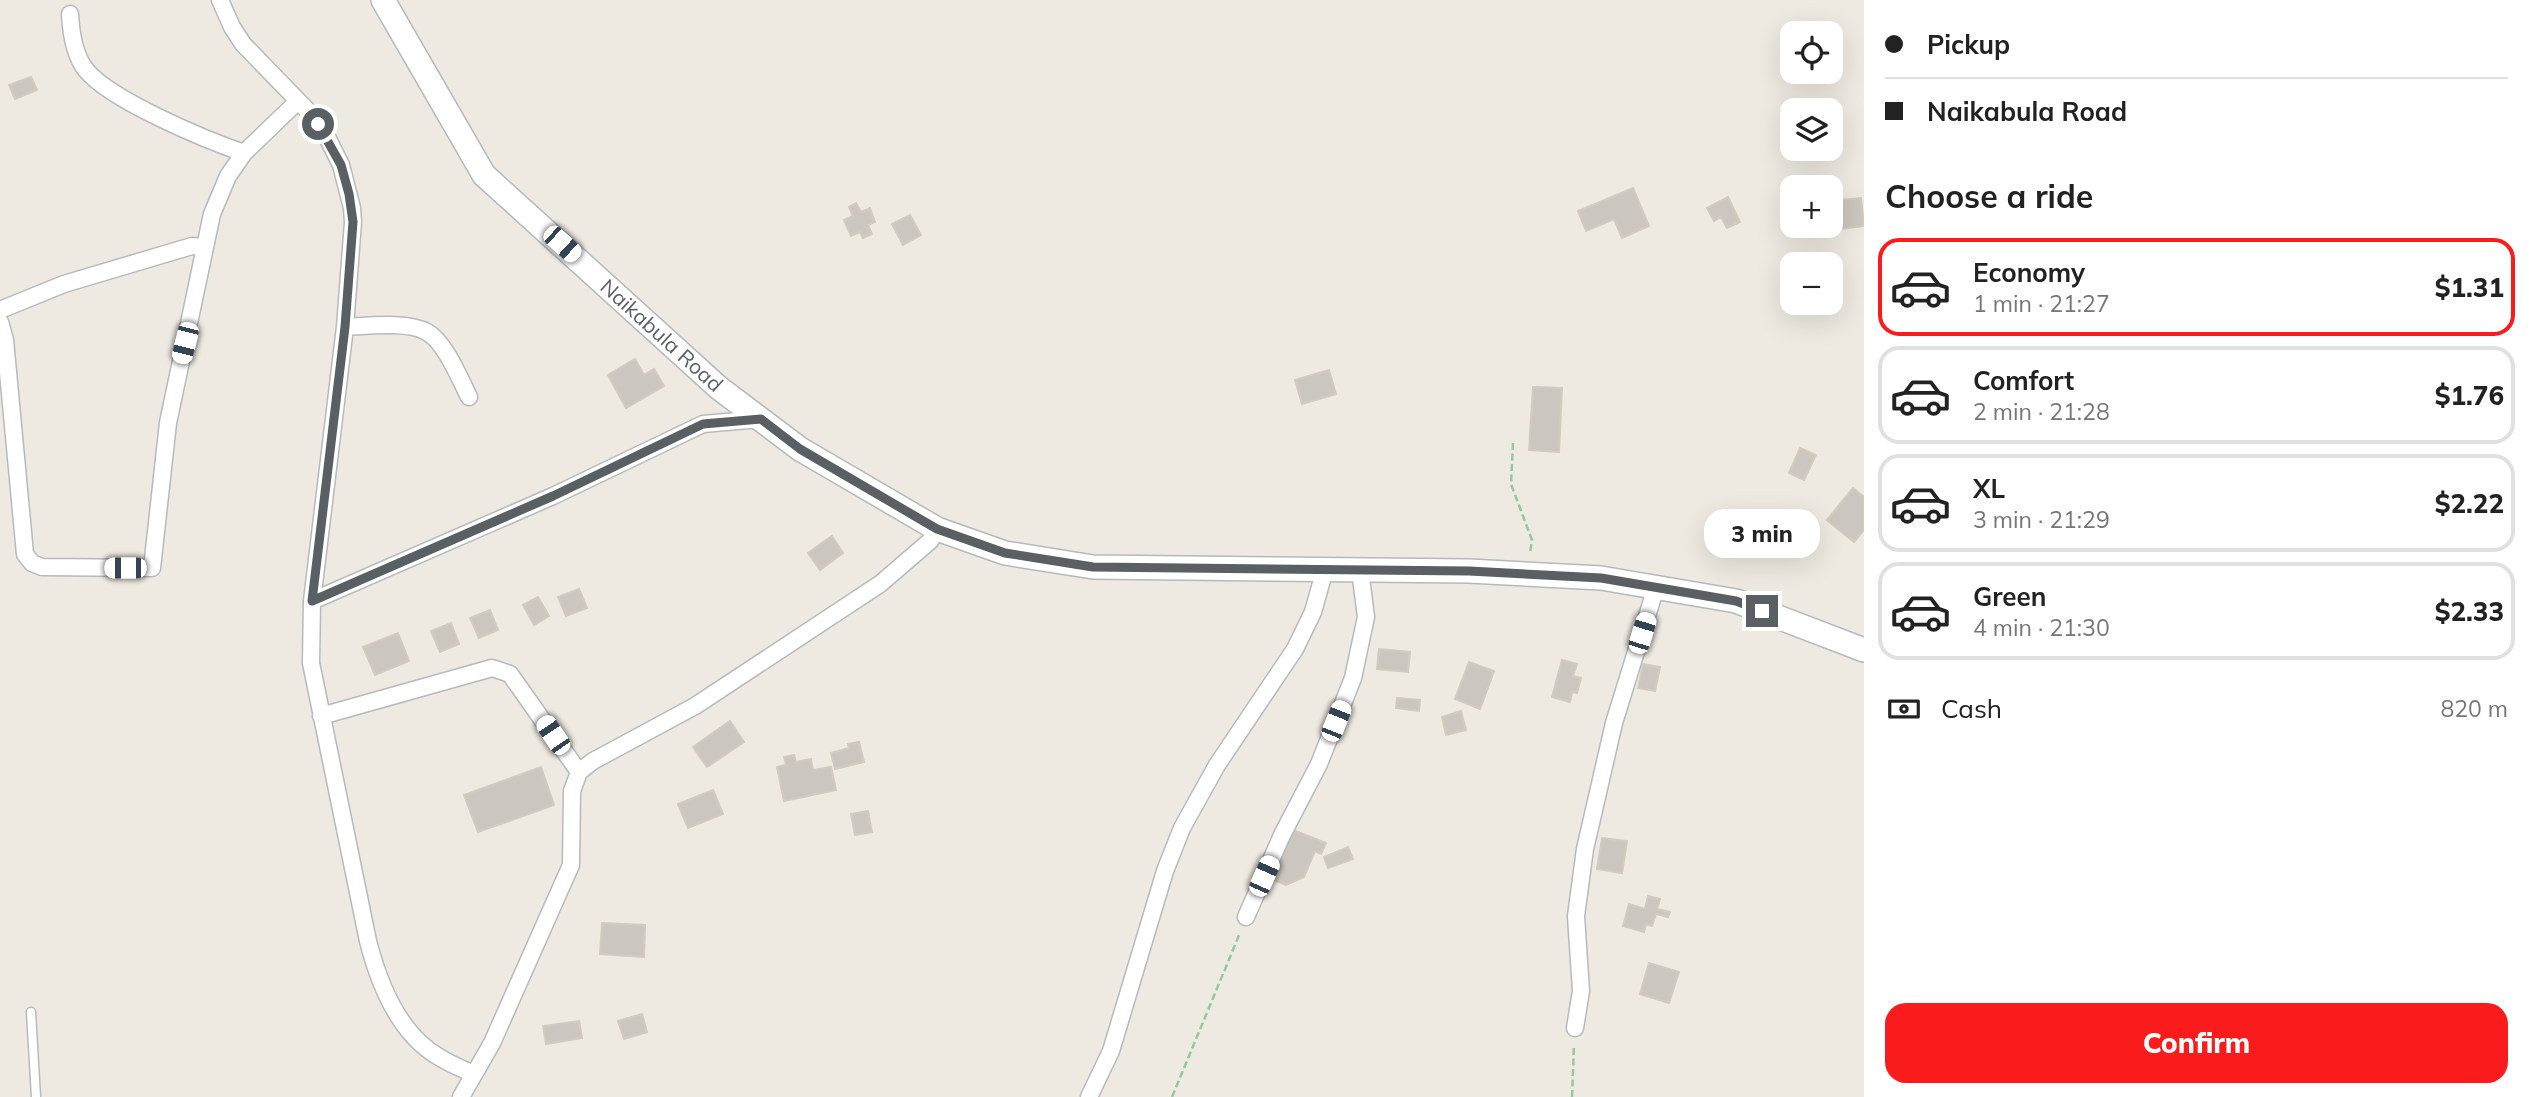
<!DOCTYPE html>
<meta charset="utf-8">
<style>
:root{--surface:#fff;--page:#f2f2f2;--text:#222;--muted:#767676;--line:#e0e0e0;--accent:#fa1b1d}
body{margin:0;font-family:Mulish,sans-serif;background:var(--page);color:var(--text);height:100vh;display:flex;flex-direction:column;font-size:26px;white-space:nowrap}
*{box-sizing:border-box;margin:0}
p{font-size:23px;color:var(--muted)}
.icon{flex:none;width:38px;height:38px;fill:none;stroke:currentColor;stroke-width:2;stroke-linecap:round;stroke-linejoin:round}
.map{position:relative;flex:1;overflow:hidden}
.panel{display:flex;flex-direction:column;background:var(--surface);width:665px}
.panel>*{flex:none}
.hud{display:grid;align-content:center;height:154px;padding:0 21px;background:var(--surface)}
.tools{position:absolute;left:1780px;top:21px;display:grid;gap:14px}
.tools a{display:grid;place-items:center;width:63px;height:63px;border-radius:14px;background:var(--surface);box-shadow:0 7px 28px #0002;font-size:35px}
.end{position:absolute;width:32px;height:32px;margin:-16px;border:9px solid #595f63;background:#fff;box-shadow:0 0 0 4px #fff}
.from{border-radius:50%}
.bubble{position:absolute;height:49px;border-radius:21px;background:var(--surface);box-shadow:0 7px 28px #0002;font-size:23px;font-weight:800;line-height:49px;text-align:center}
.car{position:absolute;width:21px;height:42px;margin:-21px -10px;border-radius:9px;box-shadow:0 0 5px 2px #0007;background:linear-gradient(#fff 24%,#345 0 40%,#fff 0 76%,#345 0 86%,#fff 0)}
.hud b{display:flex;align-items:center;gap:24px;height:66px;font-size:26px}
.hud b+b{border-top:2px solid var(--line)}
.hud i{width:18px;height:18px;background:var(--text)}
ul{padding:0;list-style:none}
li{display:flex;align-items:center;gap:21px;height:98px;margin:0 14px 10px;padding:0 7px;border:4px solid var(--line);border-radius:21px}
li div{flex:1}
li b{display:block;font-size:26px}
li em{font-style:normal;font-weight:800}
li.active{border-color:var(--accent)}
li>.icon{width:63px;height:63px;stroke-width:1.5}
h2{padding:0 21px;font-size:32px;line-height:84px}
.pay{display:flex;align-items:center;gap:18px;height:77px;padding:0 21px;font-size:26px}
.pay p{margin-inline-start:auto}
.primary-button{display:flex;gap:14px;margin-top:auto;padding:14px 21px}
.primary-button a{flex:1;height:80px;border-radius:21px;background:var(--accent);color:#fff;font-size:28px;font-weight:800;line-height:80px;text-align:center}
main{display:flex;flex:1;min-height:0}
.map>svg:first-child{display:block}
.building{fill:#cbc7c0;stroke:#d3cbbe;stroke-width:2}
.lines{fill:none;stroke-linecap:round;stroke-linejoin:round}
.lane-casing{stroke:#b6babf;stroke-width:11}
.street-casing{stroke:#b6babf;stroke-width:19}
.secondary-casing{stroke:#b4b9bf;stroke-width:26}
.path{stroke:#93ca9d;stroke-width:2.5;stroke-dasharray:7 3.5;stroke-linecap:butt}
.lane{stroke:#fff;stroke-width:8}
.street{stroke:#fff;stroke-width:16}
.secondary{stroke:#fff;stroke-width:23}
.route{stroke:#595f63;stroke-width:9}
.labels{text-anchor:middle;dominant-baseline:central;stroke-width:5;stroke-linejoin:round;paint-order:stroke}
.street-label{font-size:21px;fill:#595f63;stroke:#fff}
</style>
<main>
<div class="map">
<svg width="1864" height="1097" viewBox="0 0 1864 1097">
<rect width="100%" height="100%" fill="#eeeae1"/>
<path class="building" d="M31,77L37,90L15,99L9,85Z
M1633,188L1649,226L1622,238L1614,219L1586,231L1578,211Z
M1728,197L1740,222L1727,228L1721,217L1714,221L1707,208Z
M1861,198L1864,226L1824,231L1823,226H1830V201Z
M856,203L861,212L870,208L875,222L868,225L872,234L863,238L860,232L851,236L844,220L853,216L849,207Z
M910,215L921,235L903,245L892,224Z
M635,359L644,375L654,369L664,386L626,408L608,375Z
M1329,370L1336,394L1302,404L1295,380Z
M1533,387L1562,388L1559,452L1529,450Z
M1800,448L1816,455L1804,480L1789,473Z
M1853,488L1864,497V530L1854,542L1827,520Z
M832,536L843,553L820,570L808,553Z
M579,589L587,608L566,616L558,597Z
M538,597L549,616L534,625L523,605Z
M490,610L498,630L479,638L470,618Z
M451,623L459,644L440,652L431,631Z
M398,633L409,661L375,675L363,647Z
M1379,649L1410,652L1408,672L1377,669Z
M1562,660L1577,664L1573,676L1581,678L1577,693L1572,692L1570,702L1552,697Z
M1469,662L1494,671L1480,709L1455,699Z
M1643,664L1660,667L1655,691L1638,688Z
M1397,698L1420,700L1419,711L1396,708Z
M1461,711L1466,730L1446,735L1442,717Z
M730,721L744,742L707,767L693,747Z
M859,742L864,762L835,769L831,753L849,748L848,744Z
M794,755L796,762L811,759L813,770L831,767L836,790L784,801L777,767L786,765L784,757Z
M541,767L554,805L478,832L464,795Z
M713,790L723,814L688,828L678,804Z
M868,811L872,832L855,835L851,814Z
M1288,828L1326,843L1321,854L1315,851L1304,877L1286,885L1268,878Z
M1602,838L1627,841L1622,873L1597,869Z
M1348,847L1353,859L1328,868L1324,857Z
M1648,896L1660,899L1657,909L1670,912L1668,917L1656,914L1652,926L1646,924L1644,932L1623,926L1629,904L1645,909Z
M602,923L645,925L644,957L600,954Z
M1649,963L1679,972L1669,1003L1640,994Z
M642,1014L647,1032L624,1039L618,1021Z
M579,1021L582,1038L546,1044L543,1026Z"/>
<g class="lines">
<g class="lane-casing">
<path id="lane" d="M31,1012L36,1097"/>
</g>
<g class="street-casing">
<path id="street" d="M220,0L232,27L243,44L309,112L327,137L341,165L352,208L353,222L345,327L312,601L311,663L368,941C379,984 399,1034 439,1057C450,1064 462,1069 474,1074
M70,14C71,33 74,55 86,70C110,100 206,140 244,153
M0,310L64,284L192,246L204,247
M0,322L5,340L25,554L32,563L42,567L152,568L168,423L212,214L228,176L244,153L298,101
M345,327C367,326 408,321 427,332C445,342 460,379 469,397
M312,601L553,496L703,424L761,419
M321,716L492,668L510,674L579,772
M1246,917L1282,835L1319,764L1353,678L1366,617L1360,570
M1575,1028L1581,991L1576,916L1585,849L1614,723L1656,587
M461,1097L492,1043L571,865L572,791L579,772L593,761L695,706L880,584L930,541L937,529
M1089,1097L1111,1051L1165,871L1182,828L1217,765L1295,649L1313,612L1325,569"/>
</g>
<g class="secondary-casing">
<path id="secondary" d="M383,0L484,175L719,388L800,449L937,529L1005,553L1093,567L1469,571L1601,578L1736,601L1864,650"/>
</g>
<path class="path" d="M1513,443L1511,484L1532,540L1530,553
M1172,1097L1240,933
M1572,1097L1574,1045"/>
<use href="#lane" class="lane"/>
<use href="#street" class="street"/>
<use href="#secondary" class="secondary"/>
</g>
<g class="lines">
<path class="route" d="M318,124L341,165L349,194L353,222L345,327L312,601L553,496L703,424L761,419L800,449L937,529L1005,553L1093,567L1469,571L1601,578L1736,601L1762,611"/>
</g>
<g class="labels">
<g class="street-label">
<text transform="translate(662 335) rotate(42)">Naikabula Road</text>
</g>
</g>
</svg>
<div class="tools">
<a><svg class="icon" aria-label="locate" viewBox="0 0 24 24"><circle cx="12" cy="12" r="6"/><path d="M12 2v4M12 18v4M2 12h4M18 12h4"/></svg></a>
<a><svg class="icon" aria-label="layers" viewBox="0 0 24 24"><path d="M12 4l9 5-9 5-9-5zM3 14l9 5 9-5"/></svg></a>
<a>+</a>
<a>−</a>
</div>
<i class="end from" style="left:318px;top:124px"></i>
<i class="end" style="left:1762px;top:611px"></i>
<div class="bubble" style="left:1704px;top:509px;width:116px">3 min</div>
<i class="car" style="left:562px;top:244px;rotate:132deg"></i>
<i class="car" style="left:185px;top:343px;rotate:194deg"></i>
<i class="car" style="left:125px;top:568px;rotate:270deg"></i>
<i class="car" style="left:1642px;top:633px;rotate:17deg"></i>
<i class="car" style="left:1336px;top:721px;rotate:22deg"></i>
<i class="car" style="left:553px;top:735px;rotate:326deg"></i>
<i class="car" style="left:1264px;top:876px;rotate:24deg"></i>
</div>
<section class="panel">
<div class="hud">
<b><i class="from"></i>Pickup</b>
<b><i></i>Naikabula Road</b>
</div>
<h2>Choose a ride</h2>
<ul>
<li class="active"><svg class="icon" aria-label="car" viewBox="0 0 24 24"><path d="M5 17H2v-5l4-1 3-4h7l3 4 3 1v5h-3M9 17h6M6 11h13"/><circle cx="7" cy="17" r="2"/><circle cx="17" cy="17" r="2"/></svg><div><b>Economy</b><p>1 min · 21:27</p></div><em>$1.31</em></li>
<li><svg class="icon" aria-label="car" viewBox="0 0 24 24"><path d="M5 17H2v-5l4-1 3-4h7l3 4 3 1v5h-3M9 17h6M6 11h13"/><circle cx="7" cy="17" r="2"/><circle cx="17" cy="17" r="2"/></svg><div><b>Comfort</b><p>2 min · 21:28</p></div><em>$1.76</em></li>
<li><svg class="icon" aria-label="car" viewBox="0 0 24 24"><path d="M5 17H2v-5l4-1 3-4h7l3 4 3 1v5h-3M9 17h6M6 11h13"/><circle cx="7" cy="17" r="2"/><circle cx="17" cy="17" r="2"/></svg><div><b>XL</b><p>3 min · 21:29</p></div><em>$2.22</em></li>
<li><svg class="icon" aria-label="car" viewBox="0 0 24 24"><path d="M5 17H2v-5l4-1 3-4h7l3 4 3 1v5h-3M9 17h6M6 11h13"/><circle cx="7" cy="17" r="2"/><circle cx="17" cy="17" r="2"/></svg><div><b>Green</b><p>4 min · 21:30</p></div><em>$2.33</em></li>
</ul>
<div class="pay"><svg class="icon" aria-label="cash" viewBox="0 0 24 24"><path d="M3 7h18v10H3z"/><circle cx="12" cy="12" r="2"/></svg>Cash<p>820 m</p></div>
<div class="primary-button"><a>Confirm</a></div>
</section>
</main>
